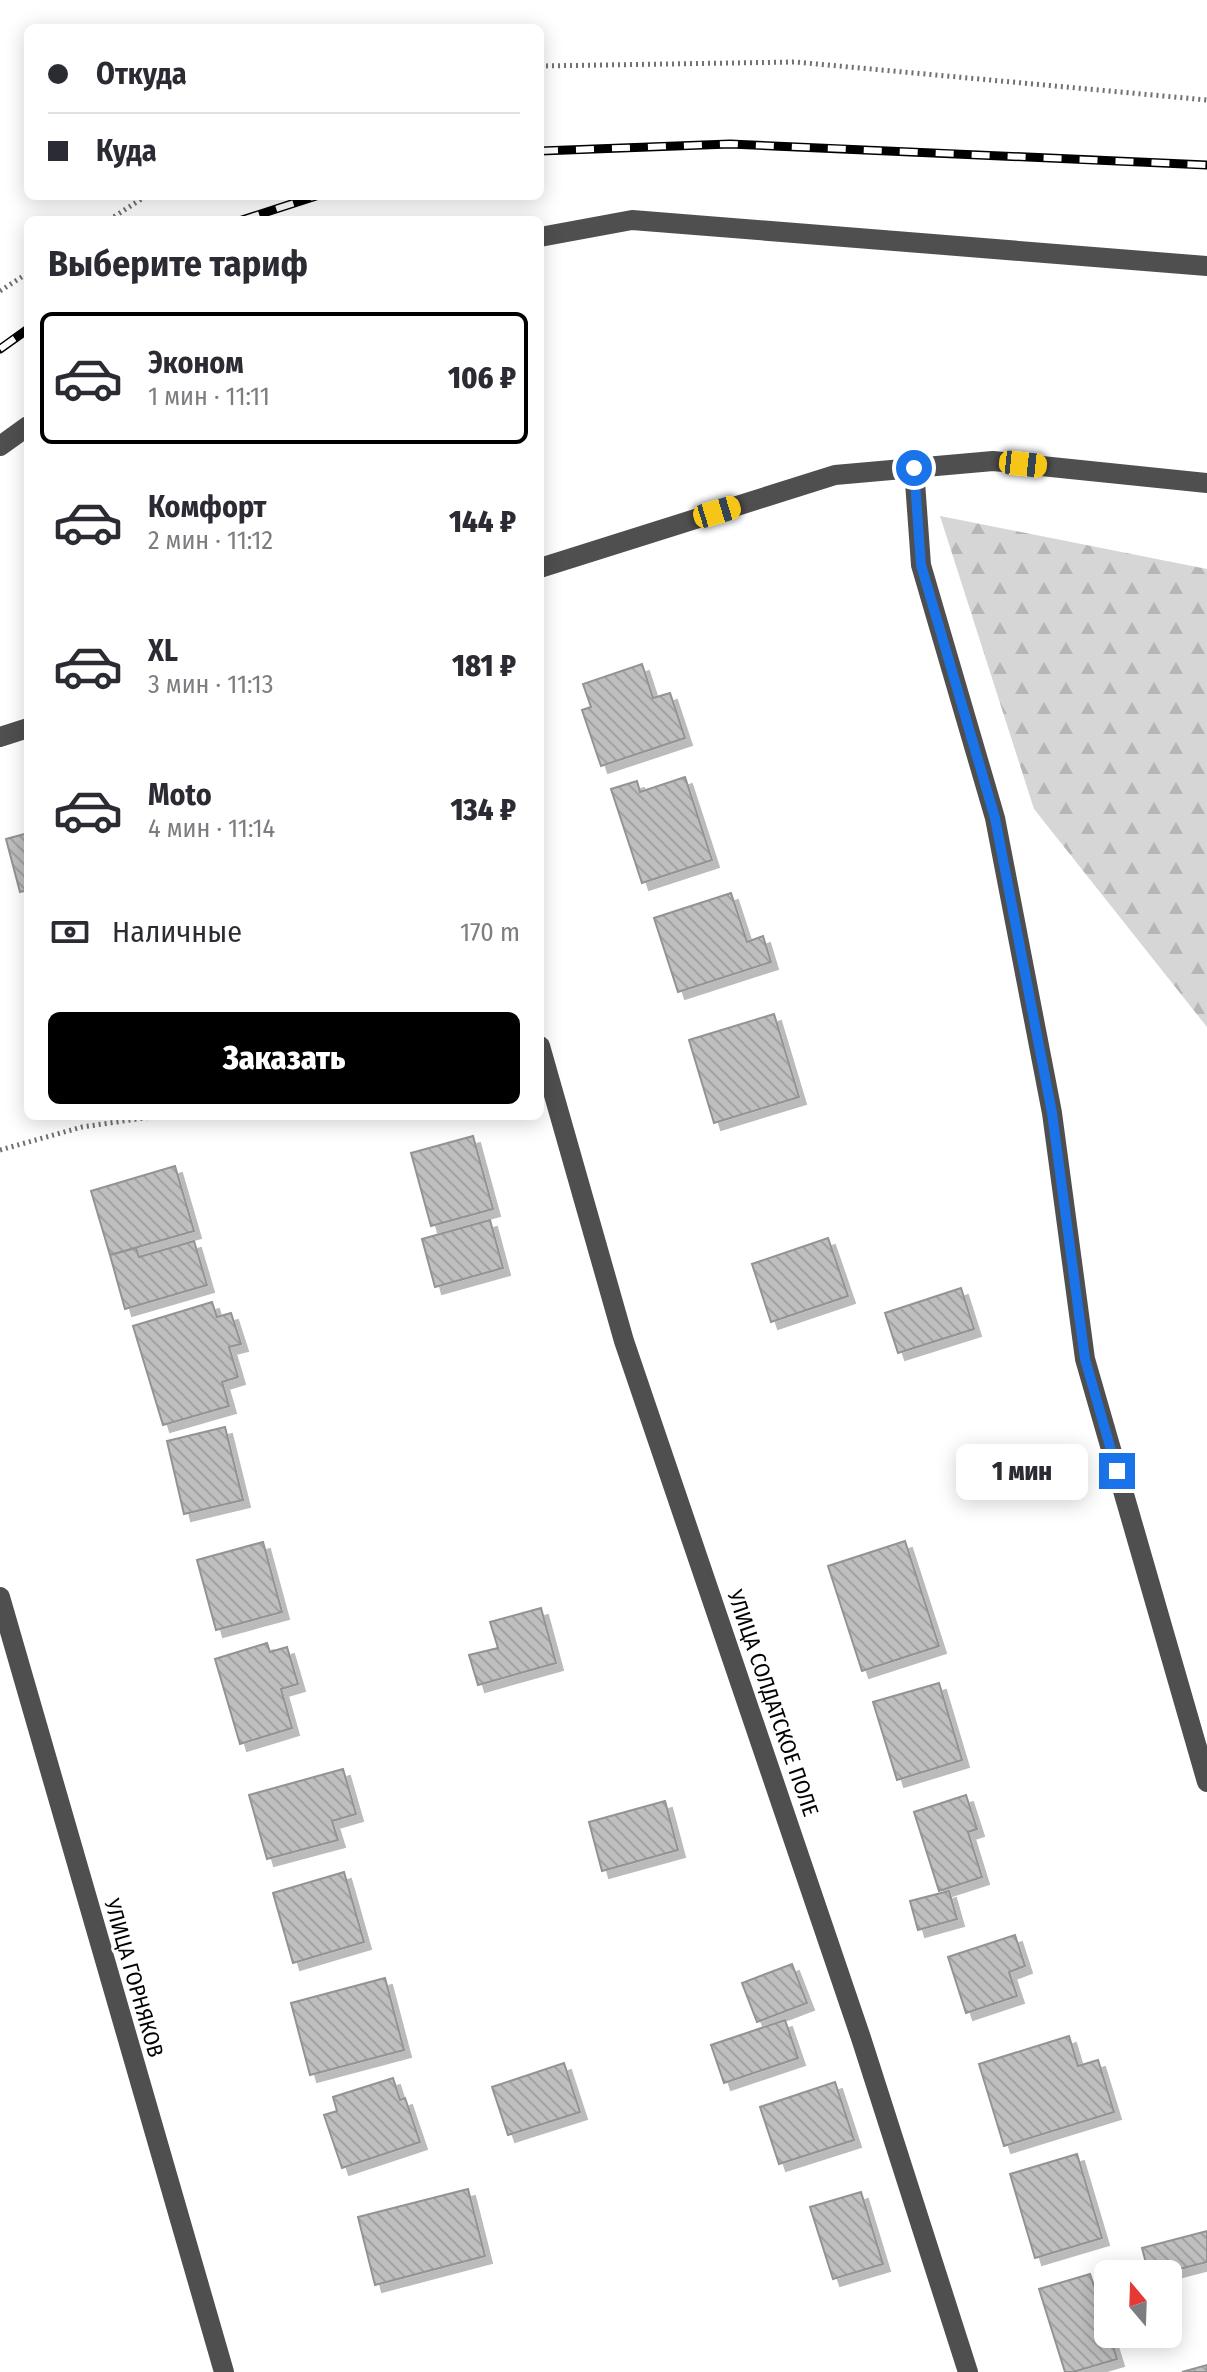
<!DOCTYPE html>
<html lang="ru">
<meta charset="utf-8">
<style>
:root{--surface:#fff;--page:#f7f7f7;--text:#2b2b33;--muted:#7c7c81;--line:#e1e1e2;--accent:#000}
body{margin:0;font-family:"Fira Sans Condensed",sans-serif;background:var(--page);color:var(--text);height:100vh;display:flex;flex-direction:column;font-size:30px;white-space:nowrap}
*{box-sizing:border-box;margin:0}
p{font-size:26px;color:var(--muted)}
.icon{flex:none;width:44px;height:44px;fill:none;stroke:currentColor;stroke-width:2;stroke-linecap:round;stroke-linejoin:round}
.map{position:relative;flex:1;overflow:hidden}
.sheet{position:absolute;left:24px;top:216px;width:520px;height:904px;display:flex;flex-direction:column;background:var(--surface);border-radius:12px;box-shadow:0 4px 20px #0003}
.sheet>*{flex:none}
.guide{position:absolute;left:24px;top:24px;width:520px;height:176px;border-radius:12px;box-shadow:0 4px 20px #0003;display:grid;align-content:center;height:176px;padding:0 24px;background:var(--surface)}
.needle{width:52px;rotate:341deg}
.tools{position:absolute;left:1094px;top:2260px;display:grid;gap:16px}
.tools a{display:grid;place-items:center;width:88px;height:88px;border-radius:12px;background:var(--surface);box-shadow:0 4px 20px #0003;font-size:40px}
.end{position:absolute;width:36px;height:36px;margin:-18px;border:10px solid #1a73e8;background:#fff;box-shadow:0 0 0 4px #fff}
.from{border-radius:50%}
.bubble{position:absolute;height:56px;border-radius:12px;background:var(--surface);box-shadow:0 4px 20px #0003;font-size:26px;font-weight:800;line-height:56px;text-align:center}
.car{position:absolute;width:24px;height:48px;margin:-24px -12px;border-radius:10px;box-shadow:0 0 6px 2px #0007;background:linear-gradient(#f5c518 24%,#345 0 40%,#f5c518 0 76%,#345 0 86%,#f5c518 0)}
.guide b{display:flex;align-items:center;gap:28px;height:76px;font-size:30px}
.guide b+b{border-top:2px solid var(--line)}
.guide i{width:20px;height:20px;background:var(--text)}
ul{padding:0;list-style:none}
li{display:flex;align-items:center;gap:24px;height:132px;margin:0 16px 12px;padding:0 8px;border:4px solid transparent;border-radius:12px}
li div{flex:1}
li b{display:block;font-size:30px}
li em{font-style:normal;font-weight:800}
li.active{border-color:var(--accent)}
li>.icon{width:72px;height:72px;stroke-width:1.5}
h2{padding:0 24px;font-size:36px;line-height:96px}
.pay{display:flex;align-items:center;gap:20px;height:88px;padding:0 24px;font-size:30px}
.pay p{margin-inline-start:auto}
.cta{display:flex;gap:16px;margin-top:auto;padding:16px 24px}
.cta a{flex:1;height:92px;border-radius:12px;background:var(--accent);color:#fff;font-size:32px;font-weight:800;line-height:92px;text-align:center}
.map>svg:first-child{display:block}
.forest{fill:url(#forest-firs)}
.building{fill:url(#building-back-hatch);stroke:#939393;stroke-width:2;filter:url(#shadow)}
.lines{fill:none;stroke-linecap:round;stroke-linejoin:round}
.path{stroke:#717171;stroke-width:5;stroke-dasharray:2 4;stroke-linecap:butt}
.minor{stroke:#4f4f4f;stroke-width:20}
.rail-casing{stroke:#000;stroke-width:9}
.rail{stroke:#fff;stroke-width:6;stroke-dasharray:18;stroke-linecap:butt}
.route{stroke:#1a73e8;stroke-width:10}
.labels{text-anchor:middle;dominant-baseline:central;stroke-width:6;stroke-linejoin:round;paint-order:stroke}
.street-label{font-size:22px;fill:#000;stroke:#fff}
</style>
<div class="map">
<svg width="1207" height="2372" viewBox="0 0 1207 2372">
<defs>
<pattern id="forest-firs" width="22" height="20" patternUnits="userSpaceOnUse" patternTransform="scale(2)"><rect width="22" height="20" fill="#d6d6d6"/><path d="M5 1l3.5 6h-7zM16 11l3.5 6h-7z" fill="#b6b6b6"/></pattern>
<pattern id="building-back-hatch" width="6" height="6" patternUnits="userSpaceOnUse" patternTransform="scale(2)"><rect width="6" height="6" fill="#bfbfbf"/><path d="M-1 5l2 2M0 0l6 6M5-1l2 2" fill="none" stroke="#a2a2a2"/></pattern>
<filter id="shadow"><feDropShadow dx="7" dy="7" stdDeviation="0" flood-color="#0004"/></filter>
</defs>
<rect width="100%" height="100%" fill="#fff"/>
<path class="forest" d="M940,516L1207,569V1027L1034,809Z"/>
<path class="building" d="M642,664L653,698L670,693L685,738L601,766L582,710L591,707L583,684Z
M685,777L712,860L642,883L611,789L637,781L640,792Z
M28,833V890L20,892L6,839Z
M731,893L747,942L763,936L771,962L678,992L654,918Z
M774,1014L799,1097L714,1123L689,1040Z
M473,1136L493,1209L431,1226L411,1153Z
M175,1166L194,1231L110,1255L91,1191Z
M490,1220L503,1268L435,1287L422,1239Z
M828,1238L848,1296L771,1322L752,1264Z
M194,1241L207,1285L125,1309L110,1255L136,1248L139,1257Z
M961,1288L974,1329L898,1353L885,1313Z
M212,1302L217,1317L231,1313L241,1344L229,1347L238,1377L222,1382L229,1406L163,1425L133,1326Z
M225,1427L243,1500L184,1514L167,1441Z
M905,1541L939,1646L862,1671L828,1566Z
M263,1542L282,1612L216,1630L197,1560Z
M541,1608L556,1663L478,1685L469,1655L498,1648L490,1622Z
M267,1643L270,1652L287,1647L298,1684L281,1689L292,1728L240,1744L215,1659Z
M939,1683L962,1760L897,1780L873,1702Z
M343,1769L356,1814L332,1821L338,1840L267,1859L249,1795Z
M966,1795L977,1829L968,1832L982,1877L939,1891L914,1812Z
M665,1801L678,1850L602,1871L589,1822Z
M344,1872L364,1942L293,1963L273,1893Z
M949,1891L957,1919L918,1930L910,1901Z
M1015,1935L1025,1966L1009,1972L1017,1996L966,2013L948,1957Z
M792,1964L807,2003L757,2022L742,1983Z
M385,1978L404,2050L310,2075L291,2003Z
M785,2020L798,2058L724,2083L711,2045Z
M1069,2036L1078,2066L1098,2060L1114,2112L1004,2146L979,2064Z
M564,2063L580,2112L508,2135L492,2087Z
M393,2078L400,2100L405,2098L420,2142L342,2168L324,2115L337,2111L333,2097Z
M835,2082L854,2140L779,2164L760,2107Z
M1077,2154L1102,2238L1035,2258L1010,2174Z
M468,2189L485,2256L375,2285L358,2217Z
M861,2192L883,2264L833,2279L810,2207Z
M1207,2231V2262L1160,2274H1149L1142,2248Z
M1090,2274L1094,2286L1107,2281L1108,2316L1104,2317L1117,2359L1073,2372H1065L1039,2289Z
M1207,2365V2372H1182Z"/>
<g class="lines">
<path class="path" d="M540,66L795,62L1207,100
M109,220L146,196
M0,291L28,273
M0,1150L82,1127L158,1116"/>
<path class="minor" d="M540,237L632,220L1207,266
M0,446L28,426
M914,468L921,565L995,818L1052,1113L1085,1359L1207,1782
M540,568L835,475L993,461L1207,483
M0,737L28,728
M540,1046L624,1341L861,2038L968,2372
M0,1597L224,2372"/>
<g class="rail-casing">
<path id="rail" d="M540,151L730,144L1207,165
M242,220L316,196
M0,349L28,329"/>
</g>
<use href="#rail" class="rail"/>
</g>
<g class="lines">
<path class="route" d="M914,468L921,565L995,818L1052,1113L1085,1359L1117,1471"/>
</g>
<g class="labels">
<g class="street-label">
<text transform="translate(773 1703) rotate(71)">УЛИЦА СОЛДАТСКОЕ ПОЛЕ</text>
<text transform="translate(134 1978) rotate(74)">УЛИЦА ГОРНЯКОВ</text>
</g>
</g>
</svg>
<div class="tools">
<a><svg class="needle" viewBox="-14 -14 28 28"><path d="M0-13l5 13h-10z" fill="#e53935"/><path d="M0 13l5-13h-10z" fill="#7c7c81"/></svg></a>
</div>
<i class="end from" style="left:914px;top:468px"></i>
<i class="end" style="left:1117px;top:1471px"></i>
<div class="bubble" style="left:956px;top:1444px;width:132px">1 мин</div>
<i class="car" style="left:1023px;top:464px;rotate:96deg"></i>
<i class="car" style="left:717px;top:512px;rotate:73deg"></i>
<div class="guide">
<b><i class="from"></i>Откуда</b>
<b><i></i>Куда</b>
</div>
<section class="sheet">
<h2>Выберите тариф</h2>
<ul>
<li class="active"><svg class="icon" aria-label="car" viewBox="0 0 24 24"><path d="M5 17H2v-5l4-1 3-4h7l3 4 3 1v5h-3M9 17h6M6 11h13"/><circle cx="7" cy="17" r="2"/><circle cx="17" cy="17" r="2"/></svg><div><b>Эконом</b><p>1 мин · 11:11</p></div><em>106 ₽</em></li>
<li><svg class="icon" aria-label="car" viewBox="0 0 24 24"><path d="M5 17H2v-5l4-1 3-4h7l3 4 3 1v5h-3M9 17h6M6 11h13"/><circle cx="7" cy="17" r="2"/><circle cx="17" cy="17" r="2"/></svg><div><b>Комфорт</b><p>2 мин · 11:12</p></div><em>144 ₽</em></li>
<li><svg class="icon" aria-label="car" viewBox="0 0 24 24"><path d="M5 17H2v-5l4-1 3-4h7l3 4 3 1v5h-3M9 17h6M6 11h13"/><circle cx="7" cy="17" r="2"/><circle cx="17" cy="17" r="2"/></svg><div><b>XL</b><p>3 мин · 11:13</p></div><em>181 ₽</em></li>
<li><svg class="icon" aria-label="car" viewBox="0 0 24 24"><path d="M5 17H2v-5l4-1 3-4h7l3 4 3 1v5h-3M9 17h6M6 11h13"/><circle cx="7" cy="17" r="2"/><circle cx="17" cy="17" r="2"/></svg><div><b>Moto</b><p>4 мин · 11:14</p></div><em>134 ₽</em></li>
</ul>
<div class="pay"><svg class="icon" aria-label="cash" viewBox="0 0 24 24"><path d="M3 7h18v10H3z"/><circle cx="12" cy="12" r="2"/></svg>Наличные<p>170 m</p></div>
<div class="cta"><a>Заказать</a></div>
</section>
</div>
